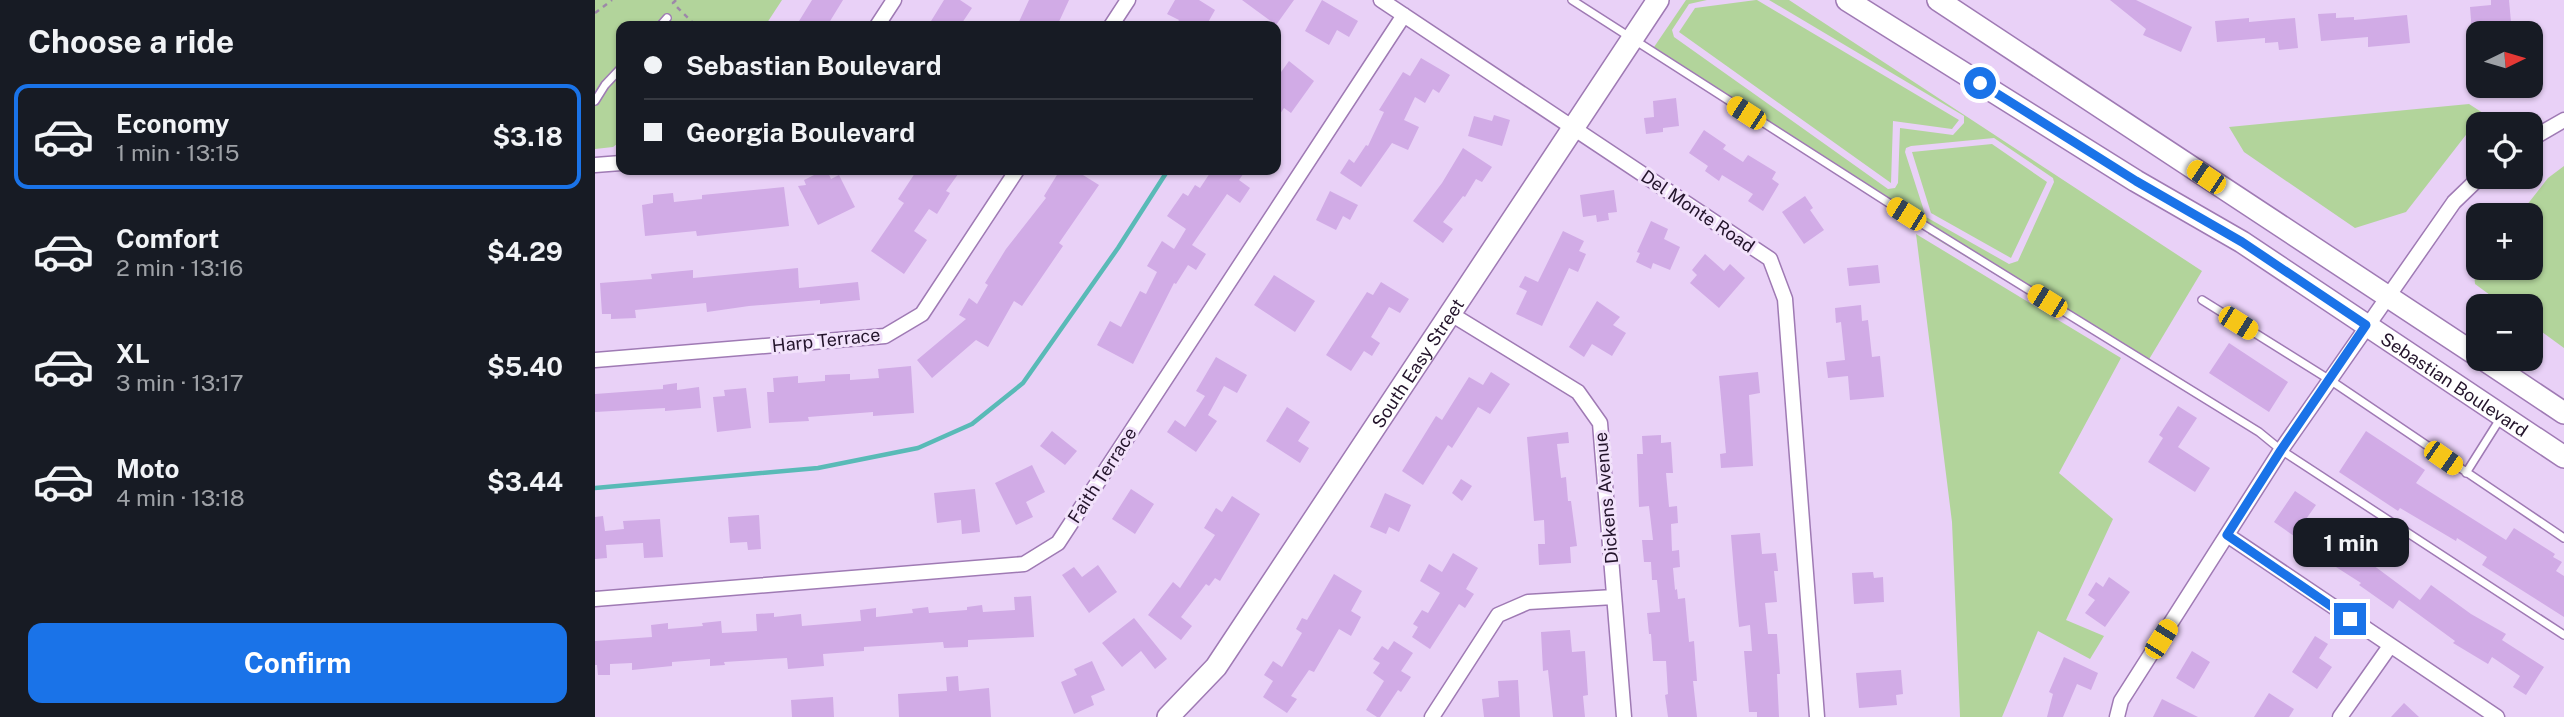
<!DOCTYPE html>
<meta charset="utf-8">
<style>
:root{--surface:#171b24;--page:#242831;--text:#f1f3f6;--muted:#9ea1a6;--line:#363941;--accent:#1a73e8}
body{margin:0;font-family:"Public Sans",sans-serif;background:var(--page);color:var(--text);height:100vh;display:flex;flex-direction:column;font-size:26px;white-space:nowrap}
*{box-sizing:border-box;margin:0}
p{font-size:23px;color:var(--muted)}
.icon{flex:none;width:38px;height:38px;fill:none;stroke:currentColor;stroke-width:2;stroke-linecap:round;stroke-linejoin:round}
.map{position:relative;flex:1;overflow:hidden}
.drawer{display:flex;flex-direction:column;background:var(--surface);width:595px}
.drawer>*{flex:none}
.hud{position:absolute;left:21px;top:21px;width:665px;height:154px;border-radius:14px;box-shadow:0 2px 5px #0004;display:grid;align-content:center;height:154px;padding:0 28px;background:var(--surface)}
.needle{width:46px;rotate:85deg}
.buttons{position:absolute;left:1871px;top:21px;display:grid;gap:14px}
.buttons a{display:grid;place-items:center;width:77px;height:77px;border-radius:14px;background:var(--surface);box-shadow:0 2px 5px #0004;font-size:35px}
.end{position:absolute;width:32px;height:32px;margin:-16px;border:9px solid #1a73e8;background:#fff;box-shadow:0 0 0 4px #fff}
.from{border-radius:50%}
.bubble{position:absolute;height:49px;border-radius:14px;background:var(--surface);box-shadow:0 2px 5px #0004;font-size:23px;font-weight:700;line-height:49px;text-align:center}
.car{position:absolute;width:21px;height:42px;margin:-21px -10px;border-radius:9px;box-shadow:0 0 5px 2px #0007;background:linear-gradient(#f5c518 24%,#345 0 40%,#f5c518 0 76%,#345 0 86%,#f5c518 0)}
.hud b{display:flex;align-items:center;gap:24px;height:66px;font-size:26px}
.hud b+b{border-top:2px solid var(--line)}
.hud i{width:18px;height:18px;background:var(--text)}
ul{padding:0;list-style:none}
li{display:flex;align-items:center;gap:21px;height:105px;margin:0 14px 10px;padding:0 14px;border:4px solid transparent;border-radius:14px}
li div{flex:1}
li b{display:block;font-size:26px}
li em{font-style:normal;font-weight:700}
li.selected{border-color:var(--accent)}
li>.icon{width:63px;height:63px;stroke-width:1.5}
h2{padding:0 28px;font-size:32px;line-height:84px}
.cta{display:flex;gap:14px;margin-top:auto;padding:14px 28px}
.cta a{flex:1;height:80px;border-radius:14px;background:var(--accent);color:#fff;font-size:28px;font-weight:700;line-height:80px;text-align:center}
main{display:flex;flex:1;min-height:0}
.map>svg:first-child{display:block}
.green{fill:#b2d49b;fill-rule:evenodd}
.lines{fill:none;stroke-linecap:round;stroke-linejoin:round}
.stream{stroke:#59bab7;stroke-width:4.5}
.building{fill:#d1abe6}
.lane-casing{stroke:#9f7ab4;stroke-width:10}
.street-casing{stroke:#9f7ab4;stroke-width:17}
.secondary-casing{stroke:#9f7ab4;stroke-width:24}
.path{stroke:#9d88a8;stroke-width:2.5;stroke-dasharray:5 5;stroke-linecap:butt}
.lane{stroke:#fff;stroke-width:7}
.street{stroke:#fff;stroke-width:14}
.secondary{stroke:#fff;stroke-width:21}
.route{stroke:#1a73e8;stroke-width:9}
.labels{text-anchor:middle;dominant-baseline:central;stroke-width:6;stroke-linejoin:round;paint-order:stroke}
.street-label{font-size:18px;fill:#23142b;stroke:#f2e2fb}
</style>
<main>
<section class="drawer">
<h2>Choose a ride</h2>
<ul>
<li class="selected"><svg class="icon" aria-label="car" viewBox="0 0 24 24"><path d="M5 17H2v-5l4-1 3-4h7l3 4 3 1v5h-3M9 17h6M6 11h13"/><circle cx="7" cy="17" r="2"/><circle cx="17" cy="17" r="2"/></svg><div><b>Economy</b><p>1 min · 13:15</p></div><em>$3.18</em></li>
<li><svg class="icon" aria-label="car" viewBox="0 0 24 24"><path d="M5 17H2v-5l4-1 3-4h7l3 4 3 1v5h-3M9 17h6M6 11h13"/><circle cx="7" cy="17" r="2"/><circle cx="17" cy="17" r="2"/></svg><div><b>Comfort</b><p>2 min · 13:16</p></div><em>$4.29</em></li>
<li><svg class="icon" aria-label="car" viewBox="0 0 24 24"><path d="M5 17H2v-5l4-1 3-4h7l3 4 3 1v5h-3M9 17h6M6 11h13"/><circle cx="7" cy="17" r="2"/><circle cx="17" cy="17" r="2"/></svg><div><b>XL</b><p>3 min · 13:17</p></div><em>$5.40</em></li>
<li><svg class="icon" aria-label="car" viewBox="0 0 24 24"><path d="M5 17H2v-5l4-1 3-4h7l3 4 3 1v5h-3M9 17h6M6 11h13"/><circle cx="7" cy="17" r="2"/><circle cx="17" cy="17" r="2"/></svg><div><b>Moto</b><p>4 min · 13:18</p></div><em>$3.44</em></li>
</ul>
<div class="cta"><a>Confirm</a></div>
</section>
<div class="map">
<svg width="1969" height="717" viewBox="0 0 1969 717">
<rect width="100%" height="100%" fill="#e9d1f7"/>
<path class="green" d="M0,0H187L170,26H26V141L18,147L0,149Z
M1091,0H1112L1094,4L1077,30L1079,37L1293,189L1300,188L1303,183L1305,128L1358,135L1369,123V116L1174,0H1194L1607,271L1553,361L1527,351L1333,234V229L1057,50ZM1399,138L1458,178L1459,182L1423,261L1414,264L1331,217L1310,152L1311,148L1316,146Z
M1161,0H1162L1364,120L1357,129L1298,121L1296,183L1084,32L1100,8Z
M1874,104L1888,113L1811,212L1760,228L1649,152L1634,127Z
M1397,144L1452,182L1416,258L1336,213L1317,152Z
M1969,166V348L1936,324V306H1910L1880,284L1879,272L1883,268H1936V215H1924L1953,178Z
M1321,234L1526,358L1464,473L1518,519L1471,620L1509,636L1495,659L1443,631L1407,717H1365L1357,522Z"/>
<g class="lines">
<path class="stream" d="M0,488L223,468L323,448L377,424L428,383L523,248L573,170"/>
</g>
<path class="building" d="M217,0H248L232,26H201Z
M349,0H365L377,8L365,26H333Z
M434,0H474L462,26H422Z
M580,0H604L620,10L611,26H580L584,20L572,14Z
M647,0H699L681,25Z
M727,0L763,21L754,37L742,30L734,45L710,31Z
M1515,0H1541L1597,27L1586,52L1548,35L1551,29Z
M1896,0H1914L1917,33H1877L1875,7L1896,5Z
M1741,13V18L1759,17V20L1812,15L1815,43L1773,47V37L1726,41L1723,14Z
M1654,18V22L1700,18L1703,48L1684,50L1683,42L1670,43V38L1622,42L1620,21Z
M826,58L855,75L844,93L838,89L830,103L820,97L809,120L824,127L813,150L797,143L766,187L745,173L754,159L759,163L771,145L773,146L789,112L784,110L808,72L815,76Z
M694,61L719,81L696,113L689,108L681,120V79Z
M1081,98L1084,126L1068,128V132L1051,134L1049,118L1059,117L1058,101Z
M899,115L915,120L907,146L873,136L879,116L897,121Z
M1109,130L1131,145L1128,149L1148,162L1153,155L1181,172L1177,179L1184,184L1168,211L1153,201L1158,194L1127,175L1124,181L1110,171L1113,166L1094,153Z
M868,148L897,167L887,182L881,179L870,197L868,196L848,222L858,229L848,243L818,221L847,183Z
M229,170H232L236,179L244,175L260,207L223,225L203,186L211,185L209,180Z
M322,170H366L351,191L355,193L342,214L334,209L319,231L332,240L309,274L276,251L309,203L303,199Z
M465,170H480L504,185L464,243L468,246L427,306L419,301L393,347L381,340L337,378L322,360L371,319L364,315L374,298L382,304L393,285L390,283L411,249L451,198L449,196Z
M617,170H651L644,180L655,188L645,203L632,194L597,245L611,254L601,270L593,265L581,284L579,283L538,364L502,345L515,321L526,327L545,291L551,294L562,272L552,266L567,241L579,249L591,229L572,216L588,193L593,196L600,185L605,188Z
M189,187L194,226L102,236L101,231L50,236L47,205L58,203V195L78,193L79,202L107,199V195Z
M1019,190L1022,212L1013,213L1014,220L1002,222L1001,215L988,217L985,195Z
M735,191L763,205L755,220L748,216L741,230L721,220Z
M1210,196L1218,208L1215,210L1229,230L1209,244L1187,212Z
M1056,221L1073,229L1069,239L1085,247L1075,270L1058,263L1056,269L1041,262L1045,253L1042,252Z
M968,231L989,241L984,251L991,254L983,272L974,268L947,326L921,314L932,291L924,287L930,276L943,282Z
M1110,254L1129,271L1135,264L1150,278L1124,308L1095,283L1102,275L1097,270Z
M1283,265L1285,283L1254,286L1252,268Z
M203,268L204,288L263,282L265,300L225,304V300L154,306L112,312L111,303L40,310L41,318L16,319V314H7L5,283L57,279L56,274L98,270V278Z
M679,275L720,301L700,332L659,305Z
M786,282L814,299L805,313L794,307L776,337L785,343L777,356L769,351L756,371L731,355L772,292L778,295Z
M1002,301L1025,317L1018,325L1031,333L1017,356L997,344L989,357L974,347Z
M1266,305L1267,321L1273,320L1277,357L1285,356L1289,397L1255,400L1253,376L1233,378L1231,362L1250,360L1246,322L1241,323L1240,308Z
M1634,343L1693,382L1674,412L1614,373Z
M621,357L652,375L642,393L629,386L613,415L622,421L601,452L572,432L580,420L590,427L610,396L601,391Z
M316,366L319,413L278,416V412L213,417L214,421L174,423L172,392H179L178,378L203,376V383L230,381V375L255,374V380L284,378L283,369Z
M896,372L915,384L895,414L883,407L857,448L853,445L828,485L807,471L841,416L847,420L874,377L888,385Z
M1163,372L1165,393L1154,395L1158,466L1126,468L1125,454L1131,453L1124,376Z
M82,383V390L104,387L106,408L70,411V408L0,412V394L68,389V385Z
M151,388L156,428L122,432L118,397L130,396L129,390Z
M1583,406L1602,418L1583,447L1615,468L1600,492L1553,462L1568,438L1564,435Z
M692,407L715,422L703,441L714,448L705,463L671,441Z
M457,431L482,451L470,465L445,446Z
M1771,431L1830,470L1821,483L1911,540L1919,528L1960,554L1958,557L1967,562L1961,571L1969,576V617L1887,565L1892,557L1862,538L1861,541L1805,508L1803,511L1744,472Z
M973,432L974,443L962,444L966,478L971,477L973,501H976L982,546L975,547L976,563L944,565L943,544H950L949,520L939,521L932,437Z
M1066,435V443L1076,442L1078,473H1071L1074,507L1082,506L1083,523L1076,524L1077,551L1084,550L1085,567L1078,568L1080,590L1082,589L1083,599L1090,598L1094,642L1099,641L1102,681H1098L1102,717H1073L1070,695L1073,694L1071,661H1058L1056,634H1054L1052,613L1065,612L1062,580H1057L1056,562H1049L1047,540H1058L1054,506L1044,507L1042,454H1048L1047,436Z
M437,465L450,492L431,502L438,517L421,525L400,483Z
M866,479L877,486L867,501L857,493Z
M380,489L385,532L367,534L366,520L342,523L339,493Z
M536,489L559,504L540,534L517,519Z
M1700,491L1721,505L1699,536L1679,522Z
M790,493L816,505L804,532L794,527L791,534L775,527Z
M637,496L665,514L625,581L620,578L614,586L611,584L586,617L597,626L586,640L553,615L578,582L585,588L620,535L609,528L621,508L627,512Z
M164,515L166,549L153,550L152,542L135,543L133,517Z
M8,516L10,531L29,529L28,521L65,519L68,557L49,558L48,543L11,545L12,558L0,559V517Z
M1165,533L1167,554L1181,553L1183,571H1179L1182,602L1170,603L1173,634H1182L1185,674H1182L1184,717H1162V712H1154L1149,651H1157L1155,625L1144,627L1140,584L1136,535Z
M1743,539L1825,600L1836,585L1876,614L1911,634L1907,640L1949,667L1931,695L1918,687L1925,676L1897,657L1893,664L1858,643L1860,641L1804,600L1798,609L1764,585L1766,583L1730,560Z
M858,553L883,568L871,589L879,594L870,608L864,604L835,649L817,637L823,627L818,624L827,610L833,613L845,593L825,581L834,564L847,572Z
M503,565L522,592L494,613L467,575L479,567L487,577Z
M1278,572L1279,578L1288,577L1289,602L1259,604L1257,573Z
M739,574L767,591L756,611L766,617L756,636L744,629L719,672L714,670L696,696L702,699L692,713L668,697L678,681L669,675L678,661L687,667L707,633L701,629L707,618L712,620Z
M1514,577L1535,592L1510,627L1490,613L1500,600L1493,595L1501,582L1508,587Z
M436,596L439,637L373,640V647L349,648L348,642L269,647V651L228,654L229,666L193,669L192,658L129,662L130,665L115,666V659L77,662V666L37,670V663L15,664V675H3L2,665H0V641L57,637L56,625L73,623V629L108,626L107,623L126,621L127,633L162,631L161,614L179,613V617L206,614L207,626L266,621L265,610L281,608V617L318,613L317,609L333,607L334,613L372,610V607L387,605L388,612L420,610L419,597Z
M539,618L572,659L560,669L546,651L527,667L507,643Z
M975,630L977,652L990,651L993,695L988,696L990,717H958L953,670L948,671L946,632Z
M1720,636L1733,644L1724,658L1737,667L1722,689L1697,672Z
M799,641L818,653L806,671L816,677L806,692L803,690L785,717H782L771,710L789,681L778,673L785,663L778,659L787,646L793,650Z
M1597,651L1615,662L1599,689L1581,678Z
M1469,657L1503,673L1496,690L1482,684L1468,717H1452L1458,694L1454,692Z
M497,661L510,690L496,696L499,705L479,714L466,682L482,675L479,669Z
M1306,670L1308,694L1301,695L1302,705L1264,708L1261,673Z
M363,676L364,691L394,688L396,717H304L303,694L352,691L351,677Z
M923,680L925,717H889L887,699L904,697L903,681Z
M1674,693L1699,709L1694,717H1659Z
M238,697L239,717H197L196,700Z
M1567,699L1603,717H1558Z
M1809,703L1824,717H1796Z"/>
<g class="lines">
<g class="lane-casing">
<path id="lane" d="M977,0L1311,214L1664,432L1686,450L1969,635
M65,26L72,18
M0,101L10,85L26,68
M1607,300L1735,380L1969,538
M1871,473L1905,419"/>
</g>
<g class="street-casing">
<path id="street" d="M786,0L1175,259L1190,299L1222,717
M282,26L299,0
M516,26L533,0
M1936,139L1969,120
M0,165L26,163
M856,314L983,392L1005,423L1029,717
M0,360L290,336L327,314L422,170
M1632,535L1902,717
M0,599L429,564L463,543L809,15
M837,717L903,615L933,602L1019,597
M1522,717L1526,701L1686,450L1859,202L1885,177
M1745,717L1795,646"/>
</g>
<g class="secondary-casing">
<g id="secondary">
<path id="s1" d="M1252,0L1541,181L1647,242L1969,457"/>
<path d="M1343,0L1883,356"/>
<path d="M1888,359L1969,413"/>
<path id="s2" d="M573,717L621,667L1063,0"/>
</g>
</g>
<path class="path" d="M81,0L78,3L101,26
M0,13L17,0"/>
<use href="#lane" class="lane"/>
<use href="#street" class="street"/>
<use href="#secondary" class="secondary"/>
</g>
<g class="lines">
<path class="route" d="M1385,83L1541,181L1647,242L1771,325L1686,450L1632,535L1755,619"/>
</g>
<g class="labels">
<g class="street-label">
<text transform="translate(1103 211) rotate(34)">Del Monte Road</text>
<text transform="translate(231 340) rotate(-6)">Harp Terrace</text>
<text stroke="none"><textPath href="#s2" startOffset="434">South Easy Street</textPath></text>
<text stroke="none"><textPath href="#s1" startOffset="719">Sebastian Boulevard</textPath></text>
<text transform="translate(507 475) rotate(-57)">Faith Terrace</text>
<text transform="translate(1011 498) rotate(-95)">Dickens Avenue</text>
</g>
</g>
</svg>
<div class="buttons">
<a><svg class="needle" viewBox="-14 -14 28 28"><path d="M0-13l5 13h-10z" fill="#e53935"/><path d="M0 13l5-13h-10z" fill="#9ea1a6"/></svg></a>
<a><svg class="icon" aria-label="locate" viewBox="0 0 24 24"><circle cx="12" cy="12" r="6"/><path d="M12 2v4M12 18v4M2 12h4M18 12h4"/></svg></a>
<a>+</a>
<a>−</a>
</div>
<i class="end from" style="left:1385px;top:83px"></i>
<i class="end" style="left:1755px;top:619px"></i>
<div class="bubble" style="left:1698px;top:518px;width:116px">1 min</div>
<i class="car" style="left:1151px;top:113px;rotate:303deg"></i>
<i class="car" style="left:1611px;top:177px;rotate:304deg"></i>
<i class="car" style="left:1311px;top:214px;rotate:302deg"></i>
<i class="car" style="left:1452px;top:301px;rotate:302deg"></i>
<i class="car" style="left:1643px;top:323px;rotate:122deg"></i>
<i class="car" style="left:1848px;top:458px;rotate:125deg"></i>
<i class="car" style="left:1566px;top:639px;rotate:32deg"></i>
<div class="hud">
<b><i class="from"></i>Sebastian Boulevard</b>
<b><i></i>Georgia Boulevard</b>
</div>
</div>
</main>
